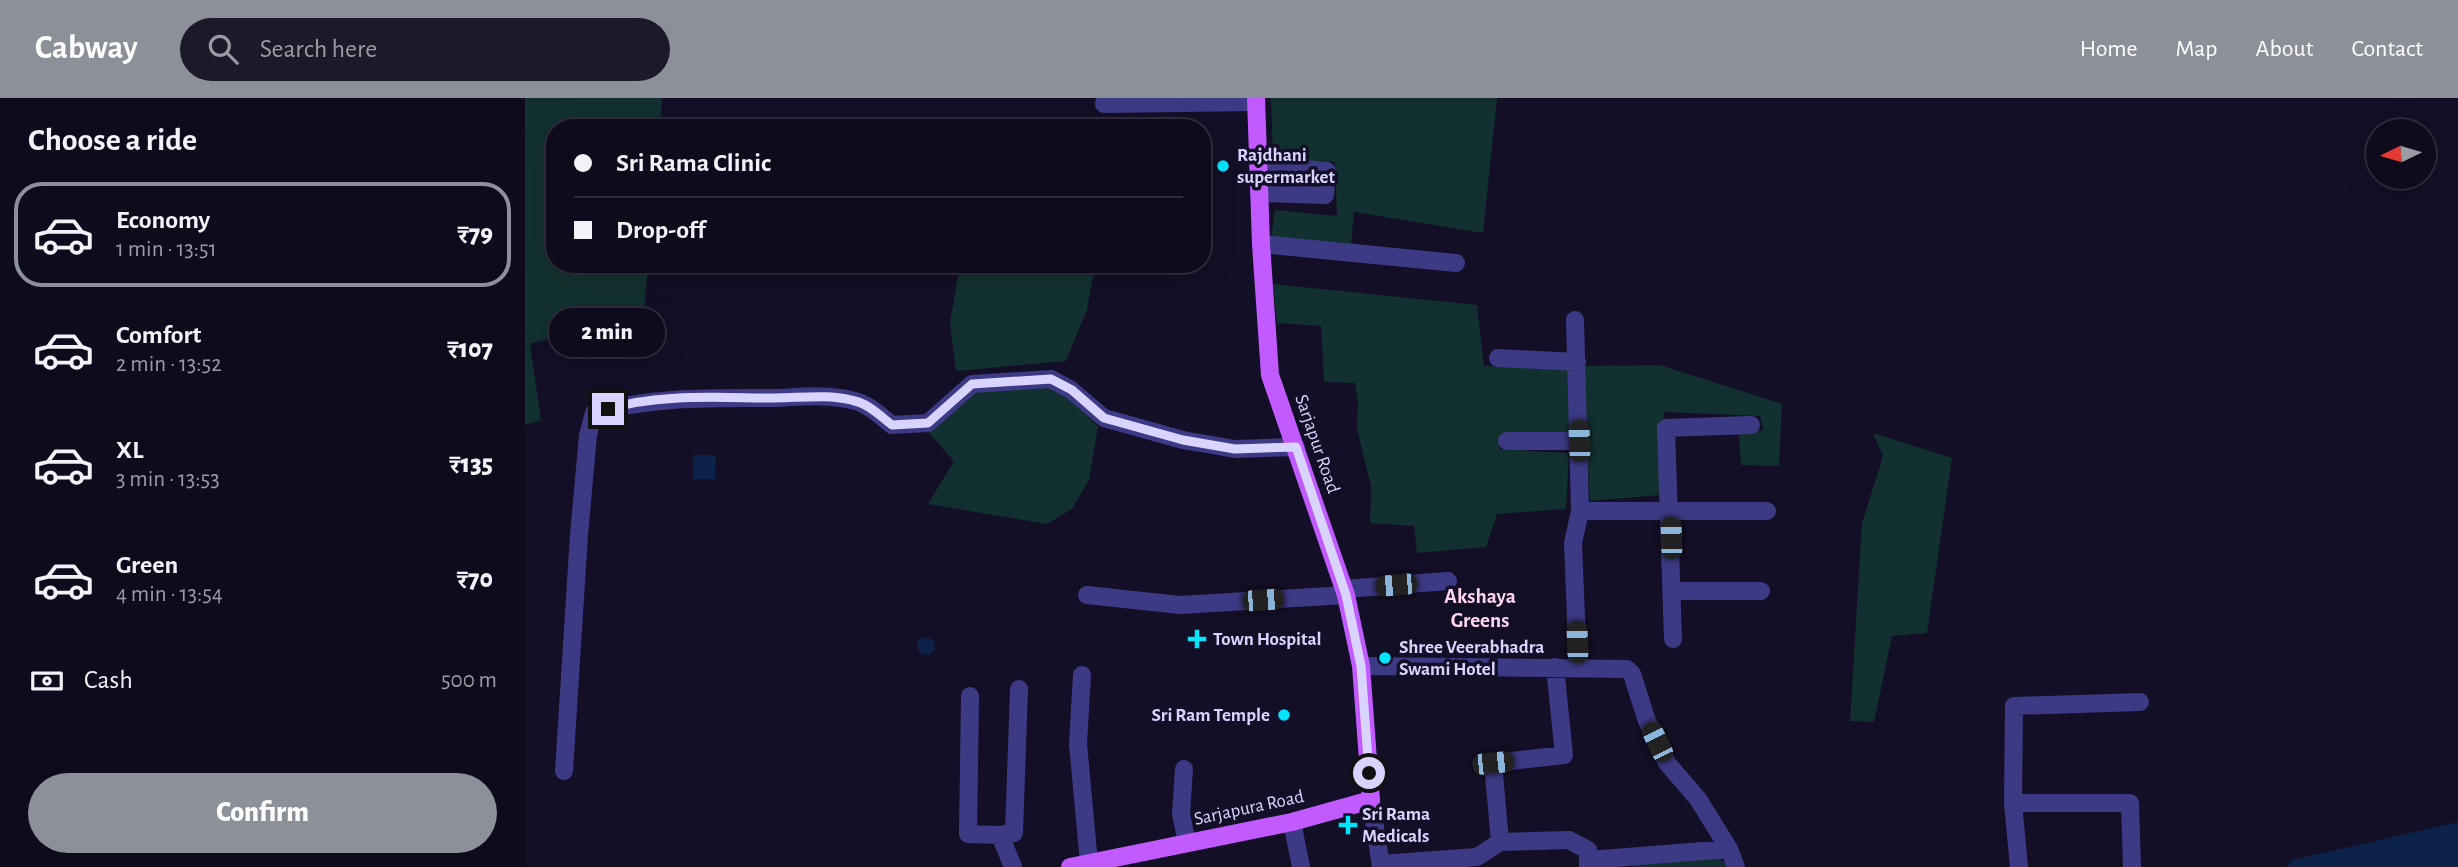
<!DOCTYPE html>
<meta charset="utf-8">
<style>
:root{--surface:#0e0b1c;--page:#1c1929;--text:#f1f3f6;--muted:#9b9ba3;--line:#2e2b3b;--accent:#8c9099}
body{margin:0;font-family:"Alegreya Sans",sans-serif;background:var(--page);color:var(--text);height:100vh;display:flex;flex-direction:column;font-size:26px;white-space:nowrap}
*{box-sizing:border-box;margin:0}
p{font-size:23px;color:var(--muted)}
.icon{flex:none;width:38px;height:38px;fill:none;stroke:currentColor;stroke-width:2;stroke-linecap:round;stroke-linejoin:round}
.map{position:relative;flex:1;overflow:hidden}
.drawer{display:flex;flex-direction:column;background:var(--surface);width:525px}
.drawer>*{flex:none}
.hud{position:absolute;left:21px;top:21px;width:665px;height:154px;border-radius:28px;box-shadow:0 7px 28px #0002,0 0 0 2px var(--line);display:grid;align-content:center;height:154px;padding:0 28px;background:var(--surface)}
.needle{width:46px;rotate:265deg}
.tools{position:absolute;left:1841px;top:21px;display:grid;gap:14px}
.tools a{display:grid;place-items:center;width:70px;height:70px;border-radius:50%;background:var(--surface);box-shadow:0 7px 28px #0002,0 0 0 2px var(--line);font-size:35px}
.end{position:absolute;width:32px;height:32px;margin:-16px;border:9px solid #d9d4ff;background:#111;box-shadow:0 0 0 4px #111}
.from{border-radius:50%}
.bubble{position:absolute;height:49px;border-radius:24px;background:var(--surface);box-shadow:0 7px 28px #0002,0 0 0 2px var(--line);font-size:23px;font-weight:800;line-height:49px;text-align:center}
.car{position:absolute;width:21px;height:42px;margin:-21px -10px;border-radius:9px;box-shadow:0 0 5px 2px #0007;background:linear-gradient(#222 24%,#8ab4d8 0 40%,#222 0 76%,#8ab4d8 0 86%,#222 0)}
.hud b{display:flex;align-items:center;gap:24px;height:66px;font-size:26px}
.hud b+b{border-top:2px solid var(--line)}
.hud i{width:18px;height:18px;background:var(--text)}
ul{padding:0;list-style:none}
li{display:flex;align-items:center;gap:21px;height:105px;margin:0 14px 10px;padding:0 14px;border:4px solid transparent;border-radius:28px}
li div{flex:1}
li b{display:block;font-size:26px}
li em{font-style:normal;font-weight:800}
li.on{border-color:var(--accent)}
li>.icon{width:63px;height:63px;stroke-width:1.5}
h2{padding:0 28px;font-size:32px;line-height:84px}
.pay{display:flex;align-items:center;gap:18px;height:77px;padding:0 28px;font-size:26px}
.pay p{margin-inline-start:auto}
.action{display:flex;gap:14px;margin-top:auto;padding:14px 28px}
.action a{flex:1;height:80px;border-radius:42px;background:var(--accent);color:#fff;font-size:28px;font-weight:800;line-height:80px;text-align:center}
header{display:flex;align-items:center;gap:42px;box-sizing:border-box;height:98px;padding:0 35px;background:var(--accent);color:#fff}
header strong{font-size:33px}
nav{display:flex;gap:38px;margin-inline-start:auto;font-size:24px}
.search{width:490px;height:63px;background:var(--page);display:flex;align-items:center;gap:18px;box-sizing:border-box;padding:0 24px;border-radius:38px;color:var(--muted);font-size:26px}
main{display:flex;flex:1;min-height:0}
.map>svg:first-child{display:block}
.green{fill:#12302f}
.water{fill:#0c2248}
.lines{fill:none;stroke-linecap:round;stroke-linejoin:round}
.minor{stroke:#3d3a85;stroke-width:18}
.major{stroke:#c25bff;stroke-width:18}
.route{stroke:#d9d4ff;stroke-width:9}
.poi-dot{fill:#00e5ff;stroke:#130f26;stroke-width:2.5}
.labels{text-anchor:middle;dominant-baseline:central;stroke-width:7;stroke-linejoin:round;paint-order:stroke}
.poi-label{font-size:19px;font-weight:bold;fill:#d9d4ff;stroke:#130f26;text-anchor:start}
.street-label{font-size:19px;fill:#d9d4ff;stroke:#130f26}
.neighbourhood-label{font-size:21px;font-weight:bold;fill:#ffd6f0;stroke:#130f26}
</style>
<header>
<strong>Cabway</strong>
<div class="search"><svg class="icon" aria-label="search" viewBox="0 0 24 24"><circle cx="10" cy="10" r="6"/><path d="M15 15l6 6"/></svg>Search here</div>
<nav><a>Home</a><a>Map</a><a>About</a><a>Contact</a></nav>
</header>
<main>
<section class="drawer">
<h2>Choose a ride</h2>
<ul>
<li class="on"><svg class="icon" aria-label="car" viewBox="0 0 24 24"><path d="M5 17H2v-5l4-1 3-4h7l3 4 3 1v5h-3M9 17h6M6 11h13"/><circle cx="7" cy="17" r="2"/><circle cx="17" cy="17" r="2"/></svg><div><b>Economy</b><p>1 min · 13:51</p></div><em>₹79</em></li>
<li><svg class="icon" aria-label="car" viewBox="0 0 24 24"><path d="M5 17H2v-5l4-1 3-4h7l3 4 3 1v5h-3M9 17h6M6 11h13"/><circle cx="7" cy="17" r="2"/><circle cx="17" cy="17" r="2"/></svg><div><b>Comfort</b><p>2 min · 13:52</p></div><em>₹107</em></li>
<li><svg class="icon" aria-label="car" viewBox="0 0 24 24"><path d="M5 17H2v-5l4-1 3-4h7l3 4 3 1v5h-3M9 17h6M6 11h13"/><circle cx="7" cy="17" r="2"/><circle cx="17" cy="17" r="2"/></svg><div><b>XL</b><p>3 min · 13:53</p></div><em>₹135</em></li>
<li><svg class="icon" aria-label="car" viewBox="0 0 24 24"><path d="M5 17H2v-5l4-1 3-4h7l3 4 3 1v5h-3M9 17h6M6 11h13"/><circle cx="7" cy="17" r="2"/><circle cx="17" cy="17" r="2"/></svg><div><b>Green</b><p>4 min · 13:54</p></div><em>₹70</em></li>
</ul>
<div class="pay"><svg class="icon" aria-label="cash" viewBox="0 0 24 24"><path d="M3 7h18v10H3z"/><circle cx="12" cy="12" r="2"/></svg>Cash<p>500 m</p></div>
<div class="action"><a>Confirm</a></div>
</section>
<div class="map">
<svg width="1933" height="769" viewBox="0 0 1933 769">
<rect width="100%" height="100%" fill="#130f26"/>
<path class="green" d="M0,0H137L135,30H30V166H123L118,227C81,222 42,236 5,246L16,322L0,327Z
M746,0H972L958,135L829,114L826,148L746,141L750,112L812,118L810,64L748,61Z
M435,166H570L562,212L541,263L431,273L425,225Z
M748,186L952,207L959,268L1044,269L1047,336L974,340L975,351L1044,355L1041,411L972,416L961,449L892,455L889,428L845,425L846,388L832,331L833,304L830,285L799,284L796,228L752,225Z
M1135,267L1257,306L1254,368L1216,367L1214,336L1238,332L1235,318L1139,314L1135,397L1065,403L1058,268Z
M515,286L543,298L573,329L564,382L547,411L522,426L403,406L429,363L401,332L449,291Z
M1348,335L1427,360L1402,535L1367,538L1349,624L1325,623L1337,425L1358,358Z
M1193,759L1203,769H1108L1107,763Z"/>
<path class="water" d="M168,357H191L190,381H168Z
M392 548a9 9 0 1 1 18 0a9 9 0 1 1-18 0Z
M1933,724V769H1762L1767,762Z"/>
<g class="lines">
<path class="minor" d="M581,0L579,6L731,4
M733,67L802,73L800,97L734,95
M736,146L931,165
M1050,222L1055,413L1048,445L1053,569
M973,260L1052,264
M982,343H1054
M1055,413H1242
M819,491L923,483
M1148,493H1236
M562,497L655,507L821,497
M1148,541L1141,330L1226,327
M836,568L1102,571L1107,576L1122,623L1142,665L1173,701L1204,751L1211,769
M557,577L553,646L564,765
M445,598L443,736L475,737
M659,671L656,716L662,745
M39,673L54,437L63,337L69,315C128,298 190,300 251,300C275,299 303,296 326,302C343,305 354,317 367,327L403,325L447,286L526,281L546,292L579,320L658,342L710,351L771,349
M846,702L856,769
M1488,705H1605L1607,769
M767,724L776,769
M975,744L968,665L1039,657L1030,569
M1064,762L1204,751
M856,766L952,759L975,744L1044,742L1063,752V769
M488,769L475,737L489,735L494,591
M1494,769L1488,705L1489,608L1615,604"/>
<path class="major" d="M545,769L767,724L846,702L836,568L821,497L745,277L736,146L731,0"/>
</g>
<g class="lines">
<path class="route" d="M83,311C136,295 196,300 250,300C275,300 302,296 326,302C343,305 354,317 367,327L403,325L447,286L526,281L547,292L579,320L658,342L710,351L771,349L821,497L836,568L844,675"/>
</g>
<g class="poi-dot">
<circle cx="698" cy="68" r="7"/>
<path d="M668.5 530.5h7v7h7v7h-7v7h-7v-7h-7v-7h7z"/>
<circle cx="860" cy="560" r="7"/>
<circle cx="759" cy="617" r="7"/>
<path d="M819.5 716.5h7v7h7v7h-7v7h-7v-7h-7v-7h7z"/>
</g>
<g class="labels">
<g class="poi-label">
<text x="712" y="57">Rajdhani<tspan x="712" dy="22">supermarket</tspan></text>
<text x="688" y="541">Town Hospital</text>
<text x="874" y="549">Shree Veerabhadra<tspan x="874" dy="22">Swami Hotel</tspan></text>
<text x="745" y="617" text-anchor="end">Sri Ram Temple</text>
<text x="837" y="716">Sri Rama<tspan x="837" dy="22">Medicals</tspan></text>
</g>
<g class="street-label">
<text transform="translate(792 346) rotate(71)">Sarjapur Road</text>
<text transform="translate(724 710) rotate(-12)">Sarjapura Road</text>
</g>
<g class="neighbourhood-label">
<text x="955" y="498">Akshaya<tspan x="955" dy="24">Greens</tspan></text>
</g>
</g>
</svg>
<div class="tools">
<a><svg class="needle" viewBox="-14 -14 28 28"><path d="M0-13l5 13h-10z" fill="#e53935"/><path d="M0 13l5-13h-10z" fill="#9b9ba3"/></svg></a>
</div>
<i class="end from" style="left:844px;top:675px"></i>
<i class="end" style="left:83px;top:311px"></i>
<div class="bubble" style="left:24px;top:210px;width:116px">2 min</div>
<i class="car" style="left:1054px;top:343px;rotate:358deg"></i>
<i class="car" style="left:1146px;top:440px;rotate:358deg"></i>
<i class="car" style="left:871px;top:487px;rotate:265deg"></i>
<i class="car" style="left:738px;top:502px;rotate:86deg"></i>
<i class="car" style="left:1052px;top:544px;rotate:358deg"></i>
<i class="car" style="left:1132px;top:644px;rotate:334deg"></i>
<i class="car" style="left:968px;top:665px;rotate:84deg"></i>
<div class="hud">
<b><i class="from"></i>Sri Rama Clinic</b>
<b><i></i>Drop-off</b>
</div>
</div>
</main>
